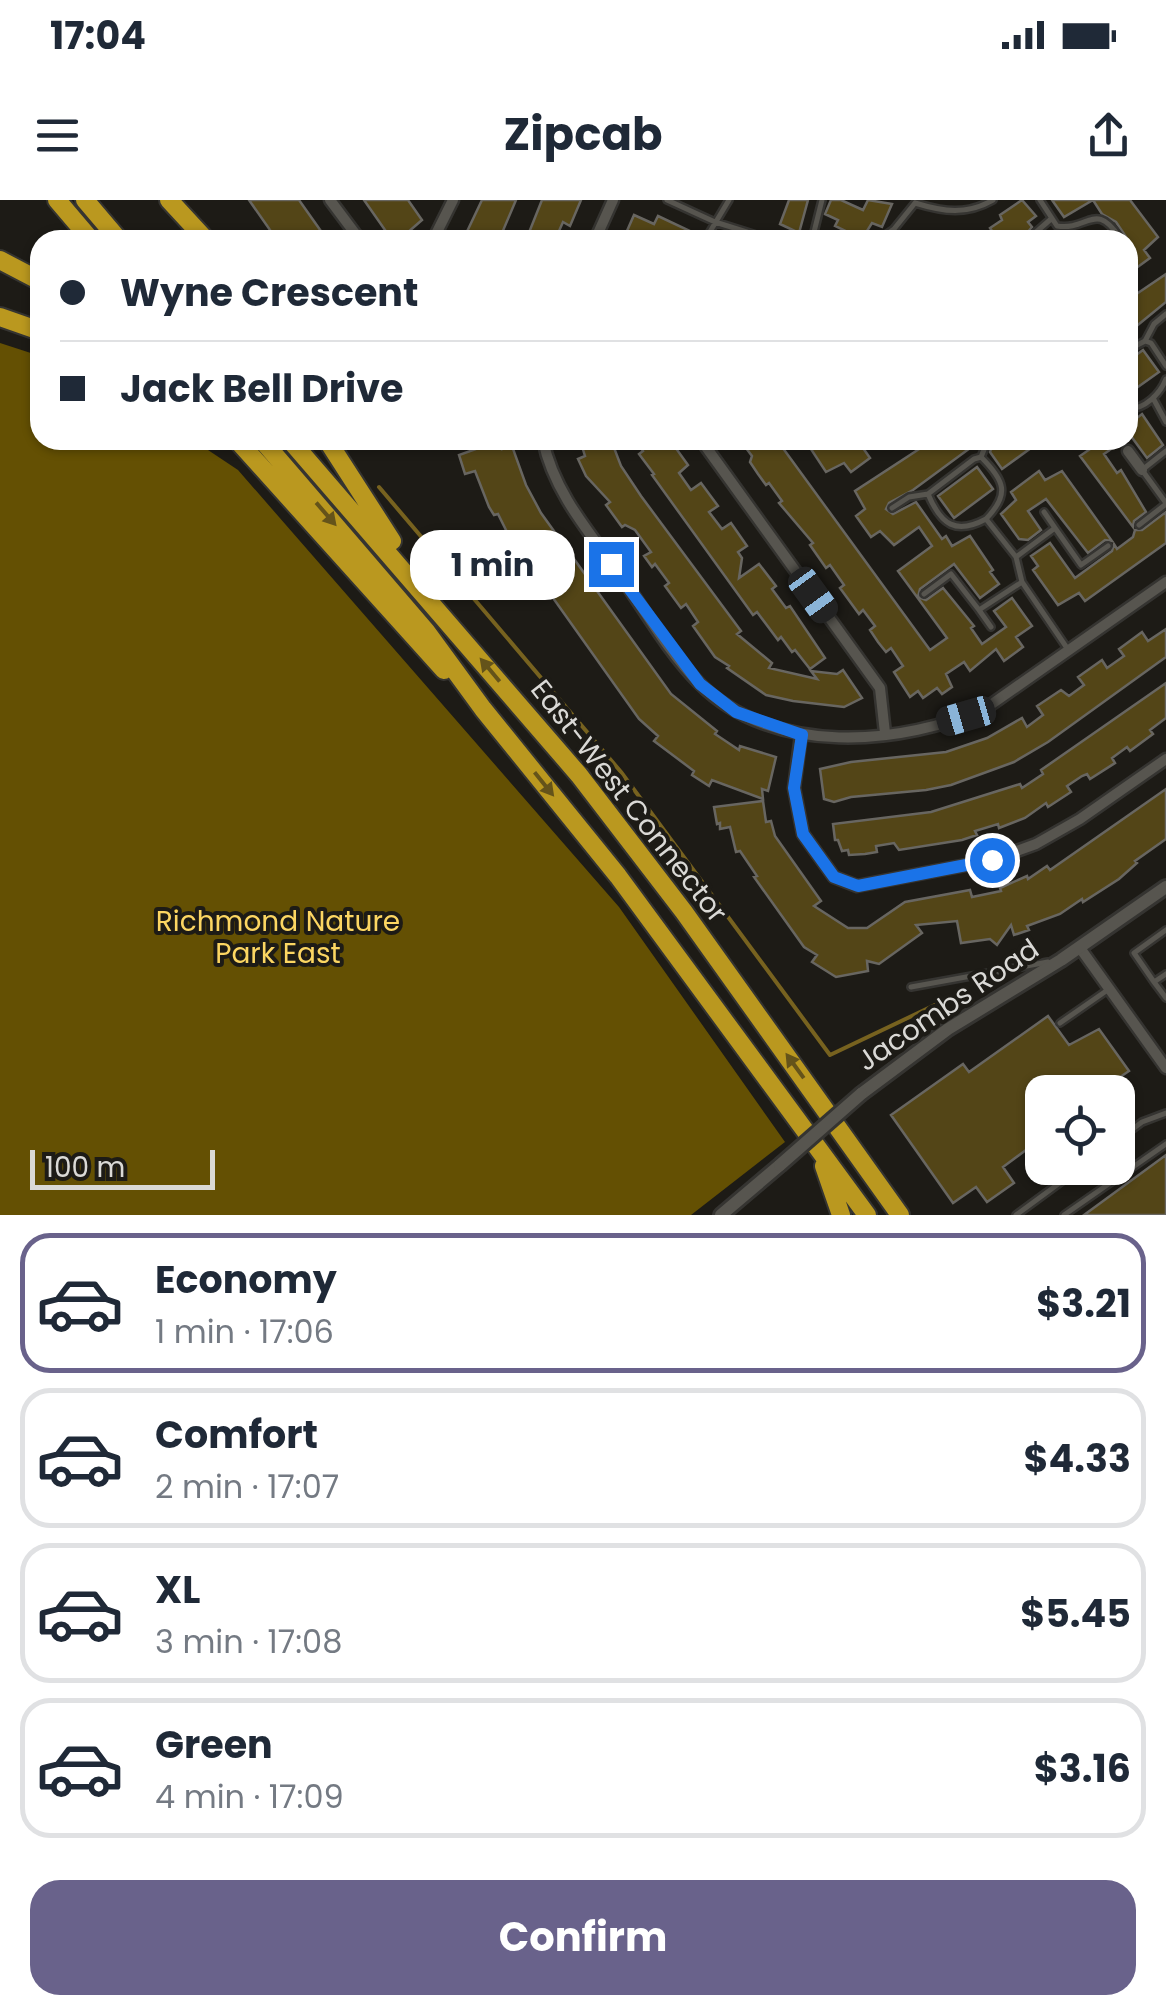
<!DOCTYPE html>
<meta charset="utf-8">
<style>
:root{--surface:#fff;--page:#f6f6f7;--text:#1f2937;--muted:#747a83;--line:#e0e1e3;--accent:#69628b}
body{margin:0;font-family:Poppins,sans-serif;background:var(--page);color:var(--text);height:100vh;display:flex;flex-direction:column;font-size:38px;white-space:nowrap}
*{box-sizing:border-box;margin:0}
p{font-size:32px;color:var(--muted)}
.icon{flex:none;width:55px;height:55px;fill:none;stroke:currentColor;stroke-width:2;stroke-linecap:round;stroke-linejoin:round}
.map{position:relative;height:1015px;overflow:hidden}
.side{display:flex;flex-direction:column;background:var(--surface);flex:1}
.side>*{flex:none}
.hud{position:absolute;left:30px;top:30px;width:1108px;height:220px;border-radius:30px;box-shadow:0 2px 8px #0004;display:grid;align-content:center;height:220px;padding:0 30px;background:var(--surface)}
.tools{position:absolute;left:1025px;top:875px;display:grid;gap:20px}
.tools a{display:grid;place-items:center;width:110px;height:110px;border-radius:20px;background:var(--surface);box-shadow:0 2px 8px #0004;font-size:50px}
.scale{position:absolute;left:30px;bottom:25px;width:185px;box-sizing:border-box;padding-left:10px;border:5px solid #dad9d6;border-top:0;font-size:28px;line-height:35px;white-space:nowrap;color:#dad9d6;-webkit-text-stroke:8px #1d1b16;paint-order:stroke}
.end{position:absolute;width:45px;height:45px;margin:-22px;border:12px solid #1a73e8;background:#fff;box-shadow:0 0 0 5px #fff}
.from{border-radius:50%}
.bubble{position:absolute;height:70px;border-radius:30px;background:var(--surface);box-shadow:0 2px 8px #0004;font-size:32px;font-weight:700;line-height:70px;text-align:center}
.car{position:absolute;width:30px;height:60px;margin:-30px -15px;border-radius:12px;box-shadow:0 0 8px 2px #0007;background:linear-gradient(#222 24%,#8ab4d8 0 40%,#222 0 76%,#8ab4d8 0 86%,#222 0)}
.hud b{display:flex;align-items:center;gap:35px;height:95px;font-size:38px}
.hud b+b{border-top:2px solid var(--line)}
.hud i{width:25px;height:25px;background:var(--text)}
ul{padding:18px 0 0;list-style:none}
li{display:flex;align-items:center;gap:30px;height:140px;margin:0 20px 15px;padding:0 10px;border:5px solid var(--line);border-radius:30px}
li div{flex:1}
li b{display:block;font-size:38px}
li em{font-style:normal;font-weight:700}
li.active{border-color:var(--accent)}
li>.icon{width:90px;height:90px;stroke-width:1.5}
.button{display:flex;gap:20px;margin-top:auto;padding:20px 30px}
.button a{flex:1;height:115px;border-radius:30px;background:var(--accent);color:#fff;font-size:40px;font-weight:700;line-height:115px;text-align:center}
.status{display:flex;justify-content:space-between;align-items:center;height:70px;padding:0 50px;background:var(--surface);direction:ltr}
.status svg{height:28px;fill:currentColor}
header{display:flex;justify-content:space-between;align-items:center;height:130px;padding:0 30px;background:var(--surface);font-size:45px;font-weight:700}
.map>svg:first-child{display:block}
.forest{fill:#645003}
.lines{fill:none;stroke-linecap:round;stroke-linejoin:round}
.stream{stroke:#77621f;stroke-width:4}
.building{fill:#534517;stroke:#686661;stroke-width:2.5}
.service-casing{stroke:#353431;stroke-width:10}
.minor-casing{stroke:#353431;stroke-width:15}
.tertiary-casing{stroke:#353431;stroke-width:18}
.motorway-casing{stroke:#353431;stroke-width:22}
.service{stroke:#57554f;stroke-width:5}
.minor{stroke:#57554f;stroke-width:10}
.tertiary{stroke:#57554f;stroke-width:12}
.motorway{stroke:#ba981f;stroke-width:18}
.tertiary-bridge-casing{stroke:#353431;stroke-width:18;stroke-linecap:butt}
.tertiary-bridge{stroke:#57554f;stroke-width:12}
.oneway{fill:#64531a}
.route{stroke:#1a73e8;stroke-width:12}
.labels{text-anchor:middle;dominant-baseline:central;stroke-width:8;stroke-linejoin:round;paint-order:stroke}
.street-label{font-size:28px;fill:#dad9d6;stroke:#1d1b16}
.park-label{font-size:28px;fill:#fcd662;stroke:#1d1b16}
</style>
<div class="status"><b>17:04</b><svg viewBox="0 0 49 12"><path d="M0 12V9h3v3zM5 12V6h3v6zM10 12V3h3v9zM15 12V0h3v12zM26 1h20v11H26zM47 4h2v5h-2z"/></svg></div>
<header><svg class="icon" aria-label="menu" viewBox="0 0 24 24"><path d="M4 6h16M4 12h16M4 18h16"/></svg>Zipcab<svg class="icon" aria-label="share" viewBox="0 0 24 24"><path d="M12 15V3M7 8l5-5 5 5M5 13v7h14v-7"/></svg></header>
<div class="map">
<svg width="1166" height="1015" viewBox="0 0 1166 1015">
<rect width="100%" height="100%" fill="#1d1b16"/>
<path class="forest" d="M0,143L40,156V240H193L238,270L619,707L785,942L691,1015H0Z"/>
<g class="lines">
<path class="stream" d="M379,287L621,572L830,855L960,793"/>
</g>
<path class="building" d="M249,0H299L323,34L314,40H277Z
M364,0H408L422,20L399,40H392Z
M482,0H516L499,40H463Z
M542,0H581L570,26L563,22L555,40H526Z
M789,0H808L799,33L780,24Z
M831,0H841L863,10L868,0L892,4L882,27L872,23L862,39L835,26L838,20L825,14Z
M1022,0L1036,16L1028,22L1032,27L1021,40H998L990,28L1002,20L1000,15Z
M1052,0H1130L1158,37L1144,50L1150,58L1128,74V40L1116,22L1102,14L1093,0L1064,17Z
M634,15L654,24L658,16L690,31L685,40H659L651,37L650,40H623Z
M1166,74V102L1128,133V109L1136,103L1132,97Z
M1143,150L1159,172L1128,194V161Z
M1142,214L1163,245L1147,258L1128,232V225Z
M478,240H501L502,249L512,246L526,285L541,313L671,494L717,531L715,534L739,550L740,546L776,557L768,591L762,589L763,599L712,580L709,586L692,575L694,571L654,541L658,536L639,519L509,336L498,314L494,315L489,307L475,271L465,274L459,255L479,248Z
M580,240L594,243L611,240L621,266L641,296L741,431L737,434L772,463L769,468L817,479L811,471L837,474L843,470L862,498L844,507L793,501L766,495L727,468L729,466L715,457L693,426L698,422L686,404L681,408L665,386L669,383L655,364L652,367L644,356L651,352L635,330L625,325L622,327L606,305L610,302L586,276L578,259L585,256Z
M635,240H670L688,265L679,273L691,290L701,283L718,306L709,312L722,329L731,323L747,346L738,352L742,358L739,378L759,364L776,386L772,389L786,408L790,406L825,458L810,469L795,450L792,452L781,437L778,440L757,412L753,415L652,275L654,274L639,254L643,251Z
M740,240H777L930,450L947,438L898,371L932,346L919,327L894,345L880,331L871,337L856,316L865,309L855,291L933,240H981L913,290L889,303L886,309L893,314L916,302L942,339L946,336L952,346L970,336L993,370L990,372L999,384L980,398L954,364L920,389L918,397L926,400L943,388L974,426L971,428L982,444L1006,427L994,411L1012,398L1032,426L1016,437L1023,447L1004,461L996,449L970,471L964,462L946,474L952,487L942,494L937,488L923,498L918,491L910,497L894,472L903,466L891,448L886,452L878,442L870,430L875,426L863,410L859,414L840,388L844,385L830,365L826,368L810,345L813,343L779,303L782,301L769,283L766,285L758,274L750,262L752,256Z
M805,240H831L837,248L849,240H874L863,248L870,258L851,272L844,263L826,272Z
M994,240H1042L1002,269L990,252Z
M1093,240H1124L1104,254L1117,273L1121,270L1146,312L1134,321L1133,327L1080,256L1096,245Z
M977,267L993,289L954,318L938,296Z
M1039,271L1045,280L1062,271L1112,341L1105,340L1088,353L1046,299L1028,311L1041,330L1028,340L1019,339L1001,314L1016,300L1011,292Z
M1166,312V343L1085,401L1079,393L1058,405L1033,370L1038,366L1031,356L1050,343L1075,378L1112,351L1114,344L1117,349L1133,337L1135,330H1142Z
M1166,429V457L1048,542L1014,562L951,585L926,590L851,597L834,602L824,599L820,569L851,562L946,552L987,538L1022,518L1027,527L1043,515L1037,506L1061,490L1069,496L1084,485L1078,477L1102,460L1107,468L1124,456L1119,449L1142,432L1148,441Z
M1166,483V518L1150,530L1153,534L1130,551L1127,547L1112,558L1115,563L1090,579L1087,574L1082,576L1067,586L1071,592L1048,607L1046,603L1025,618L999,628L998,624L975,631L977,635L962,640L899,650L894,643L876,646L877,652L865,654L849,655L848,650L842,651L838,640H835L833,624L931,612L1020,584L1022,588L1043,574L1041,570Z
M1166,589V639L1135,661L1137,663L1119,679L1083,702L1082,699L1060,714L1027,726L1029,730L1014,735L1011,725L997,745L990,739L961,743L957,721L916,725L922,733L879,764L867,761L868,771L836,777L812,762L817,755L804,747L754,677L757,676L740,651L736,652L730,627L720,629V623L717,624L714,607L763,601L766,622L771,621L775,636L821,701L814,706L848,728H867L905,702L970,690L972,697L1001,691L1000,688L1027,676L1028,679L1047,666L1050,670Z
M1048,816L1069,845L1099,829L1129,871L1098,892H1042V943L1032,950L1030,947L1003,967L1014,983L987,1002L976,987L953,1003L891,915L963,864L969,872Z
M1166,955V1015H1084Z"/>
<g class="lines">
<g class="service-casing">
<path id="service" d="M667,0L715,22L772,40
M1040,0L1057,26C1089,31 1095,0 1120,38
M915,3C944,12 967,15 993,0
M705,40L729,0
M812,40L822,0
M878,40L894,29L915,3
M1027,40L1051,19
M1145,141L1154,124L1166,114
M1128,150L1145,141L1151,143L1166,166
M1153,198L1166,222
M1128,209C1145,209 1160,194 1166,179
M1166,251L1142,270L1166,303
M981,257L988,240
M892,308L909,297L928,294
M1044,312L1055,328
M986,319C1010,294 1005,281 981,257L974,259L928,294C941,325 956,335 986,319L1016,357L1022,382L1067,448
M1139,325L1166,304
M1016,357L1055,328L1081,365L1108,346
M924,394L951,374L979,410L1022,382
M979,410L991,427
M1166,774L1154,782L1166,798
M1154,782L1134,753L1166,730
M911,787L1048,762
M1060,823L1109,789
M1118,940L1142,922L1166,913
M1016,1015L1080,968
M1064,1015L1166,944"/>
</g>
<g class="minor-casing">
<path id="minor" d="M330,0L360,40
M433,40L453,0
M595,40L613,0
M543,240C553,290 588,331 618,372C644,409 668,452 700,484C772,556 902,547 989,506L1166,382
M701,240L880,488L885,533
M1128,251L1142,270
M801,535L794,588L803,634L834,677L857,686L992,660L1036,644L1080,619L1166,559
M1080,748L1166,868"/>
</g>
<g class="tertiary-casing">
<path id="tertiary" d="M861,894L948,829L1061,760L1166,687
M721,1015L780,965"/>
</g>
<g class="motorway-casing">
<path id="motorway" d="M57,0L91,40
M85,0L119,40
M169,0L206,40
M0,60L40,81
M0,117L40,131
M237,240L444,470
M262,240L426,431L483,509L618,676L867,1015
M290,240L579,575L684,712L900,1015
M327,240L392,341
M824,966L841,1015"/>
</g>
<use href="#service" class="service"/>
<use href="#minor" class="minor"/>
<use href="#tertiary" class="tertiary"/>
<use href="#motorway" class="motorway"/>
<g class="tertiary-bridge-casing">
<path id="tertiary-bridge" d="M780,965L861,894"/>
</g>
<use href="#tertiary-bridge" class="tertiary-bridge"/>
</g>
<defs><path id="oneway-solid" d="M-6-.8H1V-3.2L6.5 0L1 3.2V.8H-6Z" transform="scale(2.5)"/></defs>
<g class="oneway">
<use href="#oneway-solid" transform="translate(326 314) rotate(49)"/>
<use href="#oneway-solid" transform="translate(490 470) rotate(-130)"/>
<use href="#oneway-solid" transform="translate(544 584) rotate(51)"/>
<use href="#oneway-solid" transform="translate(795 866) rotate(-126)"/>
</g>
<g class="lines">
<path class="route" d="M611,364L700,484L736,512L802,535L794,588L803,634L834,677L858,686L992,660"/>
</g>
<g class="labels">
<g class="street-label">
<text transform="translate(629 601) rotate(52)">East-West Connector</text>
<text transform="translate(948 805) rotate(-34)">Jacombs Road</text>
</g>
<g class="park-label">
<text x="278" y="721">Richmond Nature<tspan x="278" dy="32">Park East</tspan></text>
</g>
</g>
</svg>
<div class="tools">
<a><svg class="icon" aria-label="locate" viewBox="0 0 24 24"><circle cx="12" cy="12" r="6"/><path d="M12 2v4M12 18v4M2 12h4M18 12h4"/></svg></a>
</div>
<div class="scale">100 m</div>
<i class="end from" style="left:992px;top:660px"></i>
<i class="end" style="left:611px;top:364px"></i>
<div class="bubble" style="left:410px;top:330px;width:165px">1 min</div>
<i class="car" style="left:813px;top:395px;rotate:144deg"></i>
<i class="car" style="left:966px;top:516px;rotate:254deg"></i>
<div class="hud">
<b><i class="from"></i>Wyne Crescent</b>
<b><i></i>Jack Bell Drive</b>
</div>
</div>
<section class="side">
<ul>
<li class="active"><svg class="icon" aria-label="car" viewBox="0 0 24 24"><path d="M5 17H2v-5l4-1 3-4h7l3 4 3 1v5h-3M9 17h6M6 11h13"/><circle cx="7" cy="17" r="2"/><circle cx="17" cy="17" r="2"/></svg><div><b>Economy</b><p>1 min · 17:06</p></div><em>$3.21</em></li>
<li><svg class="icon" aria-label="car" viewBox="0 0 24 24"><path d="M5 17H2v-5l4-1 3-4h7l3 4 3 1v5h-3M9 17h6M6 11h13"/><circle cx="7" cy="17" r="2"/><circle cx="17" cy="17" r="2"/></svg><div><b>Comfort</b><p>2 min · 17:07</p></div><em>$4.33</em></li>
<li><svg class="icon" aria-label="car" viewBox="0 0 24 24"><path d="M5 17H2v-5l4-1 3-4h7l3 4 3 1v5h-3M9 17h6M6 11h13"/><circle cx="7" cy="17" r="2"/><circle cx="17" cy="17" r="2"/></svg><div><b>XL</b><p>3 min · 17:08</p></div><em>$5.45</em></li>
<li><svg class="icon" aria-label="car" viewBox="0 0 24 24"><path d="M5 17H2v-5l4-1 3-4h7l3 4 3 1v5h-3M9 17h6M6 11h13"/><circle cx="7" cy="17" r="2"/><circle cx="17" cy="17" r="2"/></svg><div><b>Green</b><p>4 min · 17:09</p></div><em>$3.16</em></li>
</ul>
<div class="button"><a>Confirm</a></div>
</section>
